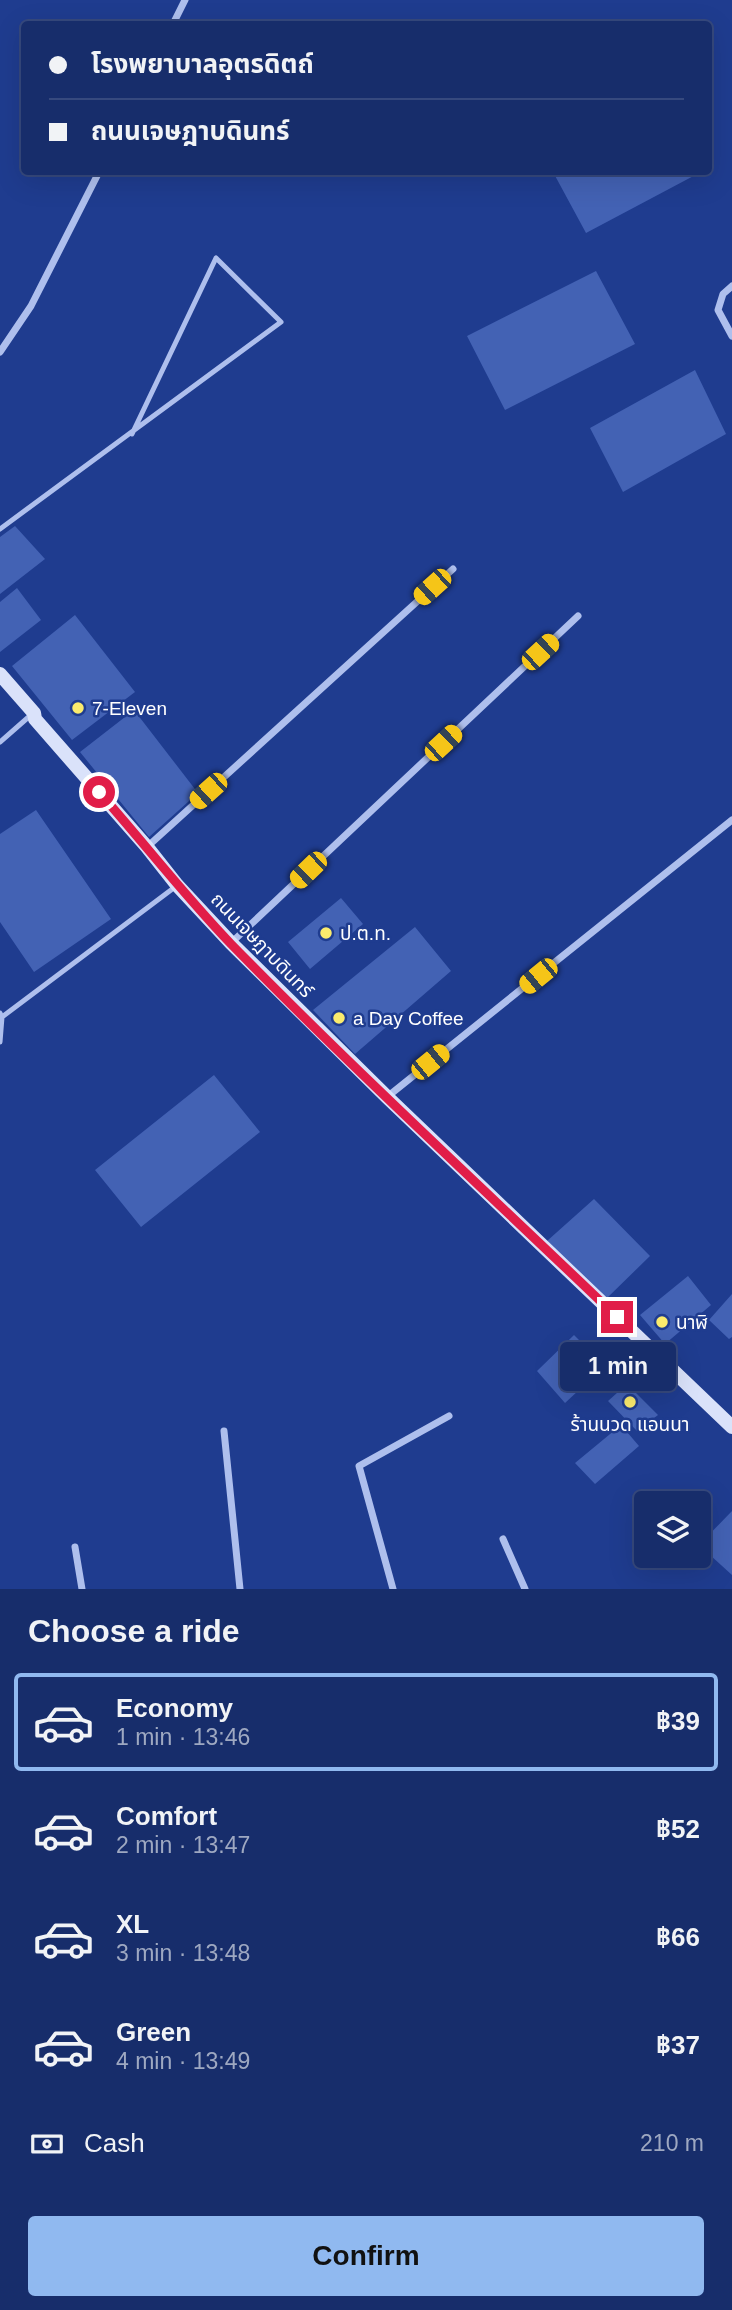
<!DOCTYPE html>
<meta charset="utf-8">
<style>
:root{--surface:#172d6b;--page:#203571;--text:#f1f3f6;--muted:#9ea8c1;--line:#36497e;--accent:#90b9f0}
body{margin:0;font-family:Arial,"Noto Sans Thai",sans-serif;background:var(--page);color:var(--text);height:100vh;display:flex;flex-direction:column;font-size:26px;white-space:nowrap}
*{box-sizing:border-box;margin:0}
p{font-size:23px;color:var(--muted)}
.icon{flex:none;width:38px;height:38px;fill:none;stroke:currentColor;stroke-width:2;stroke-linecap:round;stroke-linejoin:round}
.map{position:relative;height:1589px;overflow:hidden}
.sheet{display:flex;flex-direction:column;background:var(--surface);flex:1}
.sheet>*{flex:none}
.top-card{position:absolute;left:21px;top:21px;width:691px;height:154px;border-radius:7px;box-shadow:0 7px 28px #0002,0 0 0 2px var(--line);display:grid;align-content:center;height:154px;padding:0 28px;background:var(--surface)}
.controls{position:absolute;left:634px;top:1491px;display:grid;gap:14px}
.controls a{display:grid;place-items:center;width:77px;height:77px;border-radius:7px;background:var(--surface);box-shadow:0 7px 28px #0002,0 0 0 2px var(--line);font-size:35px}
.end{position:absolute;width:32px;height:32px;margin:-16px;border:9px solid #e11d48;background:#fff;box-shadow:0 0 0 4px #fff}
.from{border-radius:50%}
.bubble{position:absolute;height:49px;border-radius:7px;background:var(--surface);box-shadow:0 7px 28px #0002,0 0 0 2px var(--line);font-size:23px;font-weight:700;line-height:49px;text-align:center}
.car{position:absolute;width:21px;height:42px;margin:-21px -10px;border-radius:9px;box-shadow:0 0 5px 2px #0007;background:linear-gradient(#f5c518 24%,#345 0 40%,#f5c518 0 76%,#345 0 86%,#f5c518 0)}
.top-card b{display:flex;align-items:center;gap:24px;height:66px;font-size:26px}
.top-card b+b{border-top:2px solid var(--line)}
.top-card i{width:18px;height:18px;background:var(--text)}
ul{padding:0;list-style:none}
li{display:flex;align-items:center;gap:21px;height:98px;margin:0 14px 10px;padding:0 14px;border:4px solid transparent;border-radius:7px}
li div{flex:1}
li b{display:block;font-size:26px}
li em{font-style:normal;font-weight:700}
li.active{border-color:var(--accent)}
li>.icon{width:63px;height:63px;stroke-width:1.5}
h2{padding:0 28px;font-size:32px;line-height:84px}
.pay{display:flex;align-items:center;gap:18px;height:77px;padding:0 28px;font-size:26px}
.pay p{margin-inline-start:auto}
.button{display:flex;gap:14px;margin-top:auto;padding:14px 28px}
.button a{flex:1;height:80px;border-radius:7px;background:var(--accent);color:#111;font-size:28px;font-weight:700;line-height:80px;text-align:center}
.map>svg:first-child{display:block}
.building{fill:#4362b4}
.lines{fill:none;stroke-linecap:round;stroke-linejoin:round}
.lane{stroke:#aebfed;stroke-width:5}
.street{stroke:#aebfed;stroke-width:7}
.secondary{stroke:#dae2fa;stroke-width:14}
.route{stroke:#e11d48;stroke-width:9}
.poi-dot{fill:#fbeb6d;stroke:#1f3c8f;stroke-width:2.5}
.labels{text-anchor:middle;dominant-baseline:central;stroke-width:5;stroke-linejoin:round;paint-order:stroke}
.poi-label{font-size:19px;fill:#fff;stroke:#1f3c8f;text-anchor:start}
.street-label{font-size:19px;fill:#fff;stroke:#1f3c8f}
</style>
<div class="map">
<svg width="732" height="1589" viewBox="0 0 732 1589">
<rect width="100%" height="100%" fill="#1f3c8f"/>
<path class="building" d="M553,172H701L586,233Z
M596,271L635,344L505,410L467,336Z
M695,370L726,434L623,492L590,428Z
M15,526L45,559L0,594V537Z
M17,588L41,620L0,652V602Z
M75,615L135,692L72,740L12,666Z
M134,710L198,793L149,837L80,752Z
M36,810L111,919L34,972L0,922V834Z
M341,898L363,924L310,969L288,942Z
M415,927L451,971L355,1054L313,1010Z
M214,1075L260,1132L141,1227L95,1170Z
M594,1199L650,1256L606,1299L547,1241Z
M688,1276L711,1305L665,1344L640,1315Z
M732,1294V1337L729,1339L709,1320Z
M574,1335L605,1366L565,1403L537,1371Z
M627,1384L658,1415L637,1431L608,1401Z
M621,1425L639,1446L595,1484L575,1463Z
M732,1511V1575L699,1545Z"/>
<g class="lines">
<path class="lane" d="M0,529L281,322L216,258L132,434
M0,742L32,714
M0,1013L2,1017L0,1042
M2,1017L175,887"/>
<path class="street" d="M173,24L185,0
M732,286L723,294L718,310L732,336
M0,352L31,306L99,172
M147,847L453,569
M231,943L578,616
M387,1097L732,820
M224,1431L240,1589
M503,1539L525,1589
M75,1547L82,1589
M393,1589L359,1466L449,1416"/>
<path class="secondary" d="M0,674L34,713L35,719L147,847L177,885L231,943L387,1097L732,1427"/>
</g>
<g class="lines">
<path class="route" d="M99,792C144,843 184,895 231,944C356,1072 488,1193 617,1317"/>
</g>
<g class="poi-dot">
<circle cx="78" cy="708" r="7"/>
<circle cx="326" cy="933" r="7"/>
<circle cx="339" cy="1018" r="7"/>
<circle cx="662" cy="1322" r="7"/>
<circle cx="630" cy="1402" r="7"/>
</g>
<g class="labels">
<g class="poi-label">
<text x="92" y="708">7-Eleven</text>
<text x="340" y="933">ป.ต.ท.</text>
<text x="353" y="1018">a Day Coffee</text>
<text x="676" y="1322">นาฬิ</text>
<text x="630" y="1424" text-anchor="middle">ร้านนวด แอนนา</text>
</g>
<g class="street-label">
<text transform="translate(262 945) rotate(46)">ถนนเจษฎาบดินทร์</text>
</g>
</g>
</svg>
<div class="controls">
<a><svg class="icon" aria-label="layers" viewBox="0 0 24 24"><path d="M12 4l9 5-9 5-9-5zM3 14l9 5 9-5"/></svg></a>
</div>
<i class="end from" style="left:99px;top:792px"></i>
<i class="end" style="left:617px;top:1317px"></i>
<div class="bubble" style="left:560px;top:1342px;width:116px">1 min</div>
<i class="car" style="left:432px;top:587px;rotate:228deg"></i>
<i class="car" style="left:540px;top:652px;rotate:47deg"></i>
<i class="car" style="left:443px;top:743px;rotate:47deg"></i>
<i class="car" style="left:208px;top:791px;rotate:228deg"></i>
<i class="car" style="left:308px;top:870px;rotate:226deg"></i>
<i class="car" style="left:538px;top:976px;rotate:231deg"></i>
<i class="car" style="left:430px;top:1062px;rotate:51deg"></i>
<div class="top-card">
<b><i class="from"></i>โรงพยาบาลอุตรดิตถ์</b>
<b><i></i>ถนนเจษฎาบดินทร์</b>
</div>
</div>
<section class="sheet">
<h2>Choose a ride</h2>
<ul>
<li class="active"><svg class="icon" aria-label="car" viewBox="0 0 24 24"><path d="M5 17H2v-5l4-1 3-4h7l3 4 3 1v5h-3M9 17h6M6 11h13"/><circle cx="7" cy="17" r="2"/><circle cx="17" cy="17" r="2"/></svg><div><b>Economy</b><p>1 min · 13:46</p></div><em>฿39</em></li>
<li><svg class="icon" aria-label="car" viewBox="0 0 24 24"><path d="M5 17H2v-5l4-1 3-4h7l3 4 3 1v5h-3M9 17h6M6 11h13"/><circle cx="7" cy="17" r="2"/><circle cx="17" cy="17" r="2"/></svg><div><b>Comfort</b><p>2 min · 13:47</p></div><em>฿52</em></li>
<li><svg class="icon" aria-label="car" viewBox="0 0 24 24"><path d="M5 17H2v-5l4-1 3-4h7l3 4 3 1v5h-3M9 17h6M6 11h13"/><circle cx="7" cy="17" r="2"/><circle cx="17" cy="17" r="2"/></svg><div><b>XL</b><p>3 min · 13:48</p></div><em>฿66</em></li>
<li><svg class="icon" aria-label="car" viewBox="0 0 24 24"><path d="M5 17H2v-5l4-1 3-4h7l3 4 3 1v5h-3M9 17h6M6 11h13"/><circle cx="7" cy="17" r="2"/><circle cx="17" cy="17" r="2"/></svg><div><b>Green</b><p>4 min · 13:49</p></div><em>฿37</em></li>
</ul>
<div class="pay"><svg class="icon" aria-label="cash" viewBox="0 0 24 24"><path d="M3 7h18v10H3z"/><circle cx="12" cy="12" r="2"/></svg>Cash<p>210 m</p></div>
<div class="button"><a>Confirm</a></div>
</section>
